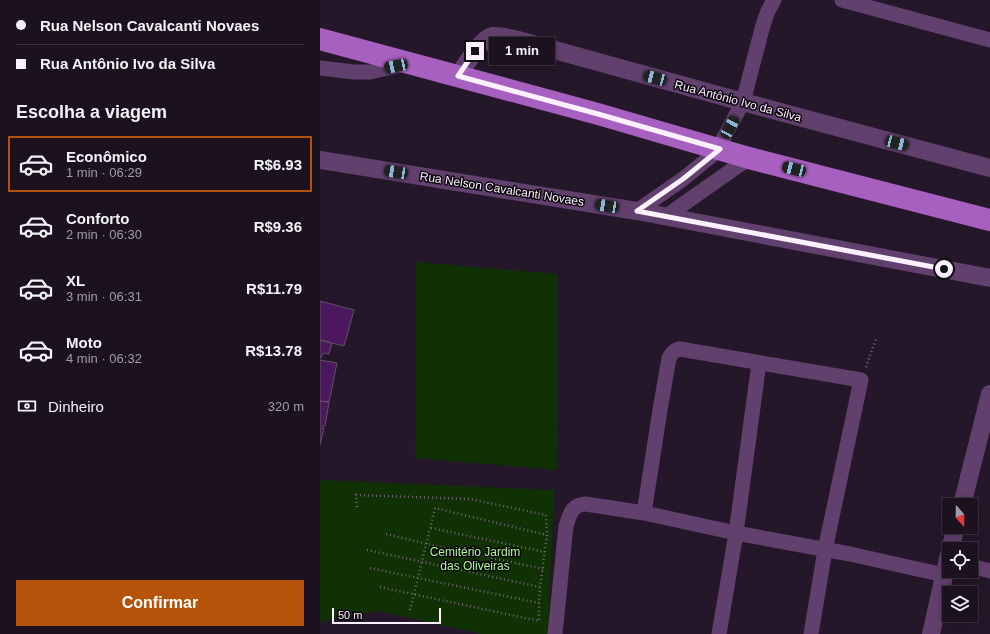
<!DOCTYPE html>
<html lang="pt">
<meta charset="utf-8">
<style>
:root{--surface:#1b111f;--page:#281f2c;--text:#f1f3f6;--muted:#a09da4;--line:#39313d;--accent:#b45309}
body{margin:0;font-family:Helvetica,sans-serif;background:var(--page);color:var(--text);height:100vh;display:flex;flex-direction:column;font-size:15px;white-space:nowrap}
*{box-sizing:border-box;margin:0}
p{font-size:13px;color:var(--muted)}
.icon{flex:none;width:22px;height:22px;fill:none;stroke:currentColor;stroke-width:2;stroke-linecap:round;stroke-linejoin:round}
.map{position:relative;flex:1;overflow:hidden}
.sheet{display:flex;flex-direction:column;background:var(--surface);width:320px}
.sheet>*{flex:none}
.top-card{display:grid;align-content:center;height:88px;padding:0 16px;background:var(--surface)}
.needle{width:26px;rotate:160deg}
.tools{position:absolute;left:622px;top:498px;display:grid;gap:8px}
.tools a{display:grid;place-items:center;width:36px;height:36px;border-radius:0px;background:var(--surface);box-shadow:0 2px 10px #0003,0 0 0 1px var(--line);font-size:20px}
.scale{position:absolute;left:12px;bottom:10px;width:109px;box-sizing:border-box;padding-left:4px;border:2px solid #fbf1fe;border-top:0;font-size:11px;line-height:14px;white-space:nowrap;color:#fbf1fe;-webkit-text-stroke:3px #0a050c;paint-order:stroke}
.end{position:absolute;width:18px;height:18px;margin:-9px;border:5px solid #fbf1fe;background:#111;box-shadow:0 0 0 2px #111}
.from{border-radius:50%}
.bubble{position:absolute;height:28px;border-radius:0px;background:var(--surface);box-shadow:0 2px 10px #0003,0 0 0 1px var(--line);font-size:13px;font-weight:800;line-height:28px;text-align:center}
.car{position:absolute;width:12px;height:24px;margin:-12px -6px;border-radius:5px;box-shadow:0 0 3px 1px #0007;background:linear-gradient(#222 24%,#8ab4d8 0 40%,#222 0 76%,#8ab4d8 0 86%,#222 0)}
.top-card b{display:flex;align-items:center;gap:14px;height:38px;font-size:15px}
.top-card b+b{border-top:1px solid var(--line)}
.top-card i{width:10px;height:10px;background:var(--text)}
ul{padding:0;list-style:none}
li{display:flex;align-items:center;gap:12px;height:56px;margin:0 8px 6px;padding:0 8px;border:2px solid transparent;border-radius:0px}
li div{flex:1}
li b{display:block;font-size:15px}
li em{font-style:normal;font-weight:800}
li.active{border-color:var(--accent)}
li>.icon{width:36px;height:36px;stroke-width:1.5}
h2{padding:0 16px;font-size:18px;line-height:48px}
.pay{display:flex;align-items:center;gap:10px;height:44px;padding:0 16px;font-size:15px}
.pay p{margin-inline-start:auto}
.button{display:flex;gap:8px;margin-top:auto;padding:8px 16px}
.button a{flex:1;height:46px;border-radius:0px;background:var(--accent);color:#fff;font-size:16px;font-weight:800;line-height:46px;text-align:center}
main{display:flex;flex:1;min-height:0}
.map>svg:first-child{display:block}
.green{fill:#103103}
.building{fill:#4c185d;stroke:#615167}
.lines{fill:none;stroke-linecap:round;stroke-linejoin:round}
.path{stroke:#716576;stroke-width:2.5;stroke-dasharray:1 3;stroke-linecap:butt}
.minor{stroke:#62406d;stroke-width:15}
.tertiary{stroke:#62406d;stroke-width:18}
.primary{stroke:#a760bf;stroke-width:22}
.route{stroke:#fbf1fe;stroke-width:5}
.labels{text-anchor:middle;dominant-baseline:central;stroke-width:3;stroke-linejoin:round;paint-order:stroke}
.street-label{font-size:12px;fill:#fbf1fe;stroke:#0a050c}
.park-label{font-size:12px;fill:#adfb95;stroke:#0a050c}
</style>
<main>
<section class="sheet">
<div class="top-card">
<b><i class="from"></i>Rua Nelson Cavalcanti Novaes</b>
<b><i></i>Rua Antônio Ivo da Silva</b>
</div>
<h2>Escolha a viagem</h2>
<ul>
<li class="active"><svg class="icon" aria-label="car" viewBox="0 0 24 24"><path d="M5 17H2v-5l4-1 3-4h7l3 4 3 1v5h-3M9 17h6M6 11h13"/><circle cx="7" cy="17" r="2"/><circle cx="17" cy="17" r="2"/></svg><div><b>Econômico</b><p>1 min · 06:29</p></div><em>R$6.93</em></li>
<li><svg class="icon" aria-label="car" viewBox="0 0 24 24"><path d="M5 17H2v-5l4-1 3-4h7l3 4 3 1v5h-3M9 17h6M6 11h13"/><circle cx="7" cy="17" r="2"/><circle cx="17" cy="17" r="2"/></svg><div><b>Conforto</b><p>2 min · 06:30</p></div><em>R$9.36</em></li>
<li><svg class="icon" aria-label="car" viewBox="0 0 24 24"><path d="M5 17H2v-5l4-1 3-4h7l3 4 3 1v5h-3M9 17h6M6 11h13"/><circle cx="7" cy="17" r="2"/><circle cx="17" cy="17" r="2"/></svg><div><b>XL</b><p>3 min · 06:31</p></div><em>R$11.79</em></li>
<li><svg class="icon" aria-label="car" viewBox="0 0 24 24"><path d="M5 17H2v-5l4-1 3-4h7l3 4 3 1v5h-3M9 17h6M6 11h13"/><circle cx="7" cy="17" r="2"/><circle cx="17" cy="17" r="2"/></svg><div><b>Moto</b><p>4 min · 06:32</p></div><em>R$13.78</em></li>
</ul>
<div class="pay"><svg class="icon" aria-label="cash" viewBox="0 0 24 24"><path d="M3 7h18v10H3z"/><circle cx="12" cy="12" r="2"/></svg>Dinheiro<p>320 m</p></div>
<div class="button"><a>Confirmar</a></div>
</section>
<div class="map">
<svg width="670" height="634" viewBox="0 0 670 634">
<rect width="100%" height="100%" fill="#241729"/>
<path class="green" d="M96,262L238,274L237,470L95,458Z
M0,480L234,490L228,634H161L59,611L0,622Z"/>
<path class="building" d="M0,301L34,310L24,346L0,340Z
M0,340L12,343L9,354L3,353L1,358H0Z
M0,360L17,363L9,402L0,401Z
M0,401L9,402L5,426H0Z
M0,428H4L0,445Z"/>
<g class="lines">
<path class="path" d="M546,367L556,339
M37,507L36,495L150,499L226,515L227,535L220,587L219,603V621L60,587
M111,528L225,552
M66,534L107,544L223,569
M47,550L220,587
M50,568L219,603
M90,610L115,508L227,535"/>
<path class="minor" d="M522,0L670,40
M0,68L34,72H50L86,64
M317,211L363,179L400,149L403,139L423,102L443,25L448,11L454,0
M345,217L429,158
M324,513L340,410L349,358C352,353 354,350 360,349L541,380L505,550L491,634
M651,566L670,571
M235,634L246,526C250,514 251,505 266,504L324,513L416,533L530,554L624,575
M399,634L416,533L439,363"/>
<path class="tertiary" d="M138,76C145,66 161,38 173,36C182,35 193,39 202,41L423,102L670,168
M0,160L317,211L670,278
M642,505L670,394
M630,549L636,527
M611,634L629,554"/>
<path class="primary" d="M0,39L278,114L429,158L670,220"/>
</g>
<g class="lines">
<path class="route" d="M155,51L138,76L278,114L400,149L363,179L317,211L624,269"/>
</g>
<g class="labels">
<g class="street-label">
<text transform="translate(418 101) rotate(15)">Rua Antônio Ivo da Silva</text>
<text transform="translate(182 189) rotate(9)">Rua Nelson Cavalcanti Novaes</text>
</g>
<g class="park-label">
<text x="155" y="552">Cemitério Jardim<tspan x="155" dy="14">das Oliveiras</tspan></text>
</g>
</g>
</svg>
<div class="tools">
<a><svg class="needle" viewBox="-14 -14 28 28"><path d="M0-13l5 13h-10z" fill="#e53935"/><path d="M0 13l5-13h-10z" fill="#a09da4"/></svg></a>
<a><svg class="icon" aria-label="locate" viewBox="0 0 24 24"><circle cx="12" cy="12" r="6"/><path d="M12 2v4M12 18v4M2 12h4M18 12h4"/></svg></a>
<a><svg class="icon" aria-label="layers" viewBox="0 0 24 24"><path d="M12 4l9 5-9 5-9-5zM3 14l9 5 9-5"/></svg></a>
</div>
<div class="scale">50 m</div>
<i class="end from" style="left:624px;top:269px"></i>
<i class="end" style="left:155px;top:51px"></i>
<div class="bubble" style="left:169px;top:37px;width:66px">1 min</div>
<i class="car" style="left:76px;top:66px;rotate:258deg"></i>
<i class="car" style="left:335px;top:78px;rotate:285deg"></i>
<i class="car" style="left:410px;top:127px;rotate:29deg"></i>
<i class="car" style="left:577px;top:143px;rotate:105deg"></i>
<i class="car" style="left:474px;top:169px;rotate:284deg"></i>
<i class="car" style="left:76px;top:172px;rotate:279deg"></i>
<i class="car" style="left:287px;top:206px;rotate:279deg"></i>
</div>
</main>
